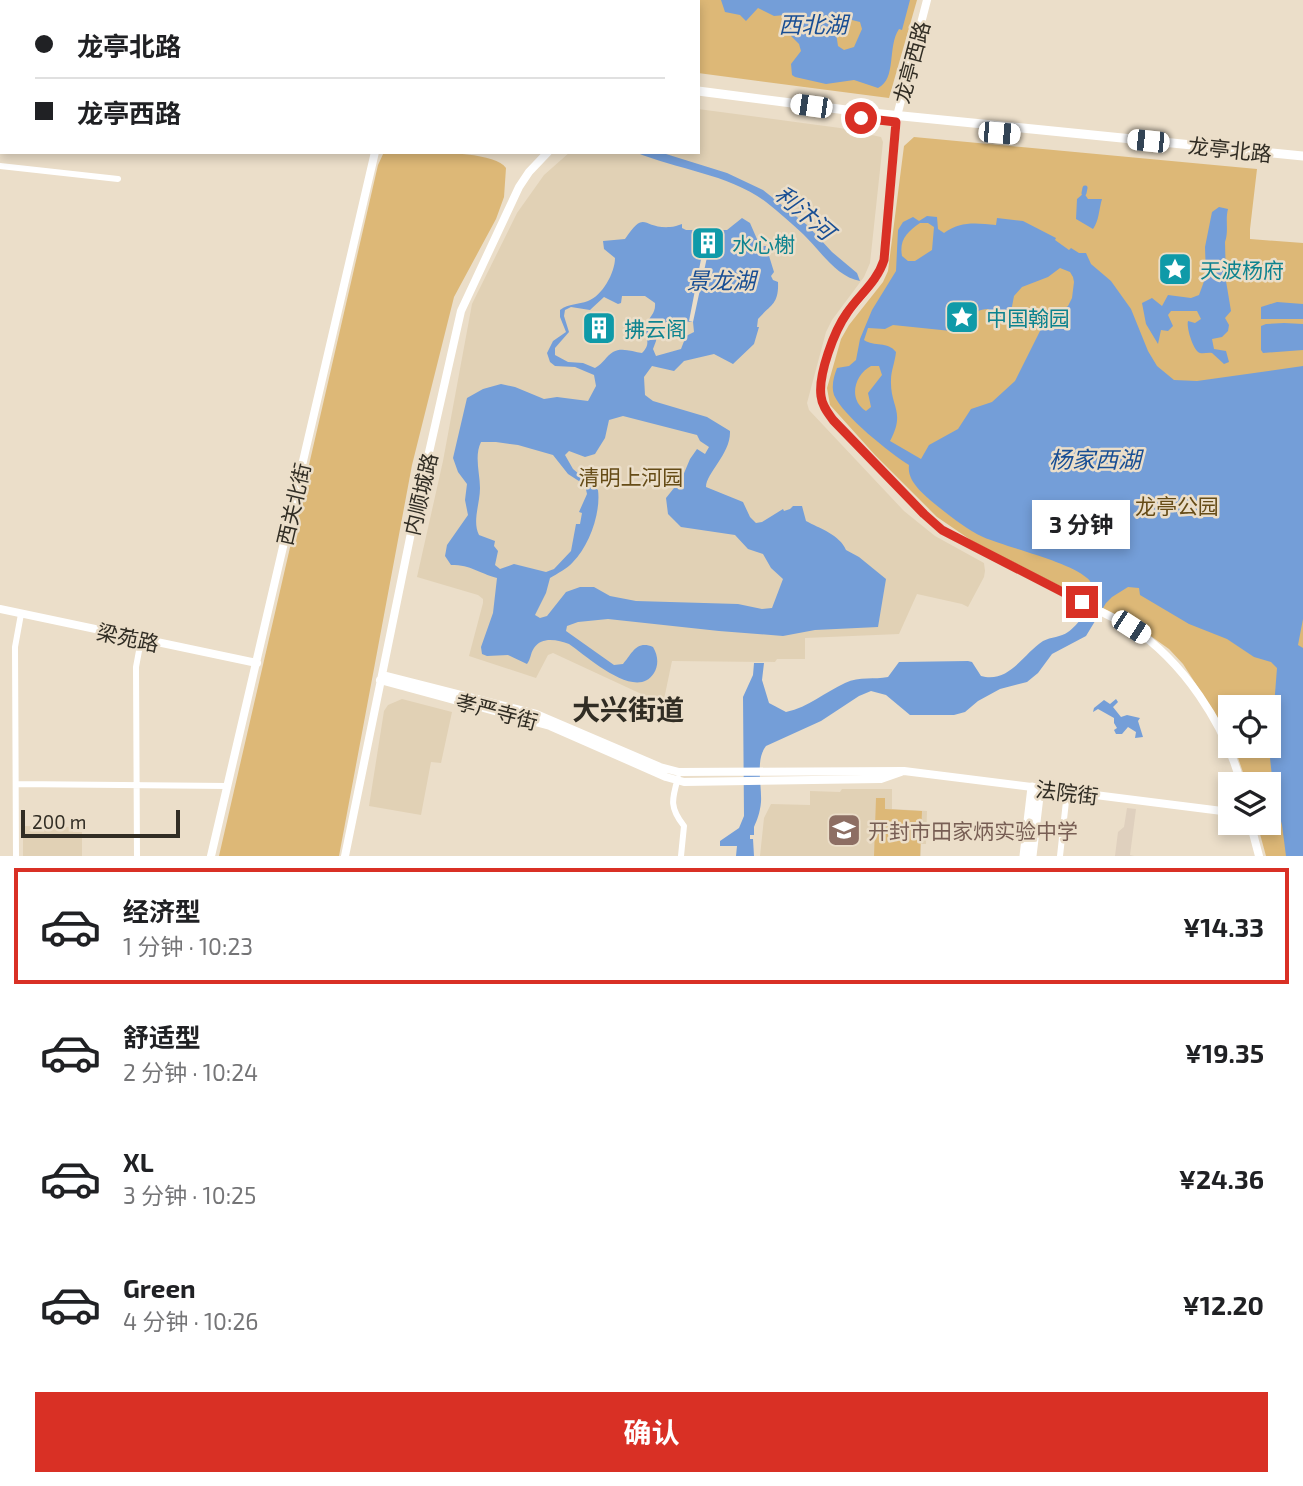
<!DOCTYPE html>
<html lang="zh">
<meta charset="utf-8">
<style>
:root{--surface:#fff;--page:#f6f6f6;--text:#202124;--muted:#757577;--line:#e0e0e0;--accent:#d93025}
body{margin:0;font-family:"Exo 2","Noto Sans SC",sans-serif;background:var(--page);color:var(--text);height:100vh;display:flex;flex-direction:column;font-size:26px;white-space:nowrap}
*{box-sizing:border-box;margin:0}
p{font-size:23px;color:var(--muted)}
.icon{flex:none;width:38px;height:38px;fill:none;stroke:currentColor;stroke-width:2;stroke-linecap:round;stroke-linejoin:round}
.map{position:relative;height:856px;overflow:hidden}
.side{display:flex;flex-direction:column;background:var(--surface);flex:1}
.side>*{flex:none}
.hud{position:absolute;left:0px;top:0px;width:700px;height:154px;box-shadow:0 4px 10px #0003;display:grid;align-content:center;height:154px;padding:0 35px;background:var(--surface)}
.controls{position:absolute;left:1218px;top:695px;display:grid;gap:14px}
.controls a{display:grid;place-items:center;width:63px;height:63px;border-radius:0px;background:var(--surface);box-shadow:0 4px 10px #0003;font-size:35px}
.scale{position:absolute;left:21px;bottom:18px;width:159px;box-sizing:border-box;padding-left:7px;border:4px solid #312d24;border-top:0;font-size:19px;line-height:24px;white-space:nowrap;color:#312d24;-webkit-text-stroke:5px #ebdec9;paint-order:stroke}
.end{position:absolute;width:32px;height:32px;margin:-16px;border:9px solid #d93025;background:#fff;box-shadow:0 0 0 4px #fff}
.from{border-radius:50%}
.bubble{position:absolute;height:49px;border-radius:0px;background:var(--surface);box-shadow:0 4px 10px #0003;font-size:23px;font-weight:700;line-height:49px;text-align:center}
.car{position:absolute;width:21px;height:42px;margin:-21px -10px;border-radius:9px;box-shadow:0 0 5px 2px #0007;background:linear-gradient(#fff 24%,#345 0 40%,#fff 0 76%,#345 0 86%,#fff 0)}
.hud b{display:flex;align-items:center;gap:24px;height:66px;font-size:26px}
.hud b+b{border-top:2px solid var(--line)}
.hud i{width:18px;height:18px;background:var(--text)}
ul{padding:12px 0 0;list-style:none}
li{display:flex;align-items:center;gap:21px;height:116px;margin:0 14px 10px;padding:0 21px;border:4px solid transparent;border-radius:0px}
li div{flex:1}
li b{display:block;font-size:26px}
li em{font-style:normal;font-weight:700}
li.active{border-color:var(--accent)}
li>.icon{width:63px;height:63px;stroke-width:1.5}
.primary-button{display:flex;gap:14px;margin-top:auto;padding:14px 35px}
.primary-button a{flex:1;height:80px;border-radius:0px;background:var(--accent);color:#fff;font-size:28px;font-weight:700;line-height:80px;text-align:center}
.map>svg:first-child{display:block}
.built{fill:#e1d1b5}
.medical{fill:#dfd0be}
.green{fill:#ddb877}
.water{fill:#749ed8;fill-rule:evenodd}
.pier{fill:#ebdec9}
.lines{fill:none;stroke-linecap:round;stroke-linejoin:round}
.canal{stroke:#749ed8;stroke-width:5}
.minor{stroke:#fff;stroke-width:6}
.tertiary{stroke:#fff;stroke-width:8}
.secondary{stroke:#fff;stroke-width:9}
.route{stroke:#d93025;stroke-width:9}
.labels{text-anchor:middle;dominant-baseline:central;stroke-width:5;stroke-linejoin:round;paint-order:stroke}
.street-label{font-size:21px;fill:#312d24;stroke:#ebdec9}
.culture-label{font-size:21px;fill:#0d838f;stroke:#ebdec9;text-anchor:start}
.park-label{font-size:21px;fill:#664c17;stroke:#ebdec9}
.education-label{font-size:21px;fill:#785e54;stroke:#ebdec9;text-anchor:start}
.water-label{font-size:23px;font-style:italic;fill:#184e94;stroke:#ebdec9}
.district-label{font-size:28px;font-weight:bold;fill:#312d24;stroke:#ebdec9}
</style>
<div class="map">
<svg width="1303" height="856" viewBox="0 0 1303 856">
<rect width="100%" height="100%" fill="#ebdec9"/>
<path class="built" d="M698,109L840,128L881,137L883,142L870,263L864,277L832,320L826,332L807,403L809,410L904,511L935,536L984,563L985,571L984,577L968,607L962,604L917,594L899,634L805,638V659H777L775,662L672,661L663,704L553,653L548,655L536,678L469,656L483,603V599L478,595L417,577L443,461L472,304L517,213L544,175L570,152H698Z
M402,699L452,712L441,763L431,762L421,815L369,806L384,711L388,705Z
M842,789H892V809L927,811L926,844H921V856H760L764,818L771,804L810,805V791L840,792Z
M23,826L73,827V832H82V856H23Z"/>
<path class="medical" d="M1127,808L1136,809L1130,855L1134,856H1115L1118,832L1124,827Z"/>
<path class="green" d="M583,0H917L889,98L698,73V2Z
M914,137L1257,169L1250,229V239L1303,243V856H1266L1257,823L1269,822V784H1247L1234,746H1269V707H1230V737L1183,664L1169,649L1131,622L981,547L937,517L875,455L830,405L827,388L841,339L849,325L883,282L888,271L904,146Z
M384,152C408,152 493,149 506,168L504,197L496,219L454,297L412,465L339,856H219L378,165Z
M876,798H885V809L922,811L920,856H874Z"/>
<path class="water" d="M721,0H910L902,30L899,29C887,47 897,79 878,88L854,80L826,84L795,77L792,75L791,64L801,51L799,44L791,36L785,15L774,16L758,8L746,21L740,15L725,12ZM848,19L860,22L862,29L854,47L844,50L838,46L836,33L839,23Z
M635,152L666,154L727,173L763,190L807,225L832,252L857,273L860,281C836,277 819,249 803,234C791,223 779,212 766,202C729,174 678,170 635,152Z
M1084,193L1088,199H1102C1099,209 1099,221 1093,229L1076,219L1077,199Z
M1219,207L1228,209C1225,220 1229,231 1225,242L1226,281L1231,311L1225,318L1229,325L1228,331L1222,337L1212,339L1214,349L1226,351L1229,362L1224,364L1212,353C1208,352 1204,354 1200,353C1194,352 1186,328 1188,321L1195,323L1201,319L1197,311H1171L1168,315L1173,326L1168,331L1161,330L1158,344L1146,324L1142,303L1152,298L1162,306L1168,295L1191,298L1199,295L1206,276L1205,247L1212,212Z
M927,216L937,217L938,229L944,233C960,221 976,223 996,225L997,218L1023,221L1056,238L1055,240L1069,250L1071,248L1079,253H1086L1091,264L1111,281L1131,309L1148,351L1157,366L1174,380L1197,381L1303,366V619L1298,645L1303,648V856H1286L1282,825L1274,795L1270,758L1277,668L1271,662L1254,657L1227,639L1189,624L1140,595L1139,588L1128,587L1112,597L1106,603L1086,636L1052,654L1038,673L1027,682L1000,689L978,701L965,712L954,715H910L886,695L871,691L859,696L821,721L766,746C755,760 762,785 761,802C760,813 757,820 754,827V835H750V839H753L754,856H736L737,846H720V841L739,828L744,816L743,697L753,675L754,663H764L762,680L769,703L786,712C809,707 825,692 845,683C860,676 874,680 888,677L899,662L968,661L972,662L981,676C1009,684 1024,653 1043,641C1051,637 1061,637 1068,632C1081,623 1104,592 1087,578C1068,561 1008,548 983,537C964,528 946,513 930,500C920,491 907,480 909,465C890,453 843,416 834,395C831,386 834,376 837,368L849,366L856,360L860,339L872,310L896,271L898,230L903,222L913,217L919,221ZM920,223H928L934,227L932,250L915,261H908L902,256C899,240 907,232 920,223ZM1060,268L1070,272L1073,277L1074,282L1072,298L1068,306L1056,314L1041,329L1015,381L992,402L971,409L958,429L929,445L921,459L890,441C906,411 890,407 891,380C891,371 895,362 896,352C888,341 874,347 864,340L868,328L885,329L893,325L951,331C966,326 971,309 988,309L997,318L1010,317L1014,296L1022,287L1048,277ZM871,366H879L882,375L868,393L871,407L866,411C848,400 854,375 871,366Z
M742,218L750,223L760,246H766L774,272L771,276L773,280L778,282C779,305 770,305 758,319L757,327H759L754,344L733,364L714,354L684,361L674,371L652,366L644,377L645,395L653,401L707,417L730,431C731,454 706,473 706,487L743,502L750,517L756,523L762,522L783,509L784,511L790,509L793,506H802L806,521C819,528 840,535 846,550L859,557L886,579L878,627L815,630L783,636L719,631L608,619L578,622L567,626L566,631L614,665L623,664C632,654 636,640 653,647C658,655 659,665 654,673C636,702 587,656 569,644C558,640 542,636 534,648C530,654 531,659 527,664L508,655L487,656L482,654L481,647L493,613L497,578C478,573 472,565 451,565L445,556L447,545L468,515L465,500L467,484L458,472L453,458L467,398L483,389L501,384L515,387L544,399L557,397L588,401L596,386L594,375L575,367L555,366L550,362L547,353L553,341L566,332L560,317V310C569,303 578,305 588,301C602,296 615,273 615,258L604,249L603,241L625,239C646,208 642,229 670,227C674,227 678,225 682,224V228L686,230H727ZM622,296H645L655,303C656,314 649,316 647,325C643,337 653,342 642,353C633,352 622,347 613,352C606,356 604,363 595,368L583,363L568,362L555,355V348L569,332L564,316L565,310L571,307L590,310L604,297L618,304L621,303ZM674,321L693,322L694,332L686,336L681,349L656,356L653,349L656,341L658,327L663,323ZM623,416L697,435L700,441L709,447L705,454L697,449L690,459L682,478L666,498L668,514L681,527L735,535L748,549L763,554L771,568L783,579L772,608L762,609L738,604L636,601L610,596L594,587H580L566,592L547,616L540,618L535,615L546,593L550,578C558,573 567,569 573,562C589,546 601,513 598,490L573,469L565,455L569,451L585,457L595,454L605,438L609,420ZM481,442H496L518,445L553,455L568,474L585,485L587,494L579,512L582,513L580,524H576L571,551L554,569L546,572L514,564L500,569L495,565L498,551L494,546L495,541L479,535C472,521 480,504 480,488C480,473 474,456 481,442Z
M1277,302L1303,304V319H1261V307Z
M1284,323L1303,324V350L1263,353L1261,350V326L1266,324Z
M1116,699L1118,702L1113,707L1121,717L1127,715L1140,718L1138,721L1143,737L1135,738L1136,732L1128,727L1122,734H1116L1114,730L1117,728L1114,723V718L1098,709L1093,712L1094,708L1104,700L1110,704Z"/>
<path class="pier" d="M705,230H710L711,238H714L715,248H709L693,322L689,321L703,249L701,248V238H705Z"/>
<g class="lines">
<path class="canal" d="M1084,193L1085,188"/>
<path class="minor" d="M93,0L94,2
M433,2L434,0
M0,110H2
M0,166L118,179
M678,778C672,799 669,807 684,826L681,856
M16,784L227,786
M16,856L15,647L21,614
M137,856L136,667L141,640
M1060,856L1067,792"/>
<path class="tertiary" d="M570,0L571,2
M927,0L897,116L884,260C877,282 860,296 847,314C834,331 818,375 821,396C822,406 828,413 833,420L924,514L942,530L1131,627C1183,661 1225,724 1241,784
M413,2V0
M426,2L427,0
M0,609L257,663
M382,675L536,714L660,767L679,772L904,771L1230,812
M380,680L550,726L666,777L684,782L881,779L901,772
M1250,822L1259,856
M211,856L375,152
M345,856L413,523L461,311L519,187L529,172L548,152"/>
<path class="secondary" d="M698,91L862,112L1303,156
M0,117H2
M0,125H2
M1024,856L1032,787
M1032,856L1040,788"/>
</g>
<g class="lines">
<path class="route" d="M861,118L896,122L884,260C877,282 859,295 847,313C834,331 818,375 821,396C822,406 828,413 833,420L924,514L942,530L1082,602"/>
</g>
<defs>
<g id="building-square" transform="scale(1.75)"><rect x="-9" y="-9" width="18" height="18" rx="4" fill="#0f9aa8" stroke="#ebdec9"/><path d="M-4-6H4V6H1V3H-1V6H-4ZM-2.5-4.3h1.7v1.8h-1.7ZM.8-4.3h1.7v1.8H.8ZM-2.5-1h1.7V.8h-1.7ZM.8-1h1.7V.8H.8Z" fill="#fff"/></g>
<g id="sight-square" transform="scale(1.75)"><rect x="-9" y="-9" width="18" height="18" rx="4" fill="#0f9aa8" stroke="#ebdec9"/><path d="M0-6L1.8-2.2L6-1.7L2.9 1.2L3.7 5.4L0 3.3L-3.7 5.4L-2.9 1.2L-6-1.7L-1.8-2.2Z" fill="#fff"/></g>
<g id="school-square" transform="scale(1.75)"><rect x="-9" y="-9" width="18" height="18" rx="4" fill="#8d6e63" stroke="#ebdec9"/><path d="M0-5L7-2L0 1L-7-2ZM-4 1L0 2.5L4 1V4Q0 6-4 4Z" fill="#fff"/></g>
</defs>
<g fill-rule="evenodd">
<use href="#building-square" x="708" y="243"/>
<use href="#sight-square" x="1175" y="269"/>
<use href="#sight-square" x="962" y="317"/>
<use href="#building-square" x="599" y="328"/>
<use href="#school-square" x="844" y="830"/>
</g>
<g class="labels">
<g class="street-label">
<text transform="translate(911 62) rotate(-75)">龙亭西路</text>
<text transform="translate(1230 149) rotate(6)">龙亭北路</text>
<text transform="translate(420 494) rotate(-77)">内顺城路</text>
<text transform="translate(293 504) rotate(-77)">西关北街</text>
<text transform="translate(128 637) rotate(12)">梁苑路</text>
<text transform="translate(497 711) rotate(15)">孝严寺街</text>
<text transform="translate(1067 792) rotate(7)">法院街</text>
</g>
<g class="culture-label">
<text x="732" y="243">水心榭</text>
<text x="1200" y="269">天波杨府</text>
<text x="986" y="317">中国翰园</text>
<text x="624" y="328">拂云阁</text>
</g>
<g class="park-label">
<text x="631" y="476">清明上河园</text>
<text x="1177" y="505">龙亭公园</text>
</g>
<g class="education-label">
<text x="868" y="830">开封市田家炳实验中学</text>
</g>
<g class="water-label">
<text x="813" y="24">西北湖</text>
<text transform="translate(805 212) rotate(41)">利汴河</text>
<text x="721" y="280">景龙湖</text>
<text x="1095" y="459">杨家西湖</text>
</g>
<g class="district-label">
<text x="628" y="709">大兴街道</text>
</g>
</g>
</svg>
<div class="controls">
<a><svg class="icon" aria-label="locate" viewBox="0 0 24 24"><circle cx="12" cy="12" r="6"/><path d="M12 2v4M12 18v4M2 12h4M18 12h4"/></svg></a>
<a><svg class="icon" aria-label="layers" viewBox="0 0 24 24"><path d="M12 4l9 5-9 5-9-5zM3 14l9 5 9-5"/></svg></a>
</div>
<div class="scale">200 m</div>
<i class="end from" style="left:861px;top:118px"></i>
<i class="end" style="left:1082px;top:602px"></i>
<div class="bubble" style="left:1032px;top:500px;width:98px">3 分钟</div>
<i class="car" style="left:811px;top:106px;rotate:278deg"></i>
<i class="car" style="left:999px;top:133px;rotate:95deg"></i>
<i class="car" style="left:1148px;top:141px;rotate:276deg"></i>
<i class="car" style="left:1131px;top:627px;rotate:123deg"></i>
<div class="hud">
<b><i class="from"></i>龙亭北路</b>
<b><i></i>龙亭西路</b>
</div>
</div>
<section class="side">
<ul>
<li class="active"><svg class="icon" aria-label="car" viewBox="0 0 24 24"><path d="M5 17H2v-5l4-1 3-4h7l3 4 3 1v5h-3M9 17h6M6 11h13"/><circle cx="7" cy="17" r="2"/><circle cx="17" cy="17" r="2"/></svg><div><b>经济型</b><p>1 分钟 · 10:23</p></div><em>¥14.33</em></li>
<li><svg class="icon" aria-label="car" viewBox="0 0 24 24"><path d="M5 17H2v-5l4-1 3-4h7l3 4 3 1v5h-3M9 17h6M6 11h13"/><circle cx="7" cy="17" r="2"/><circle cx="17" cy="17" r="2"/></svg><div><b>舒适型</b><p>2 分钟 · 10:24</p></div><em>¥19.35</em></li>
<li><svg class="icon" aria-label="car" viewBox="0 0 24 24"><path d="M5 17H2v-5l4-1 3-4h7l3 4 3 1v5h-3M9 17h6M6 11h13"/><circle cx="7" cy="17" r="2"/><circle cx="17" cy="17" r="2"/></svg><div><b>XL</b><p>3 分钟 · 10:25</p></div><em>¥24.36</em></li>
<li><svg class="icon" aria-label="car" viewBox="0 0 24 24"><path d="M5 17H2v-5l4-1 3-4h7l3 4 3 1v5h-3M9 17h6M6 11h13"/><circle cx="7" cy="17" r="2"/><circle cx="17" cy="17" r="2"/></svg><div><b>Green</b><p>4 分钟 · 10:26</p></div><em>¥12.20</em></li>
</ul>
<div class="primary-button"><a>确认</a></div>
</section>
